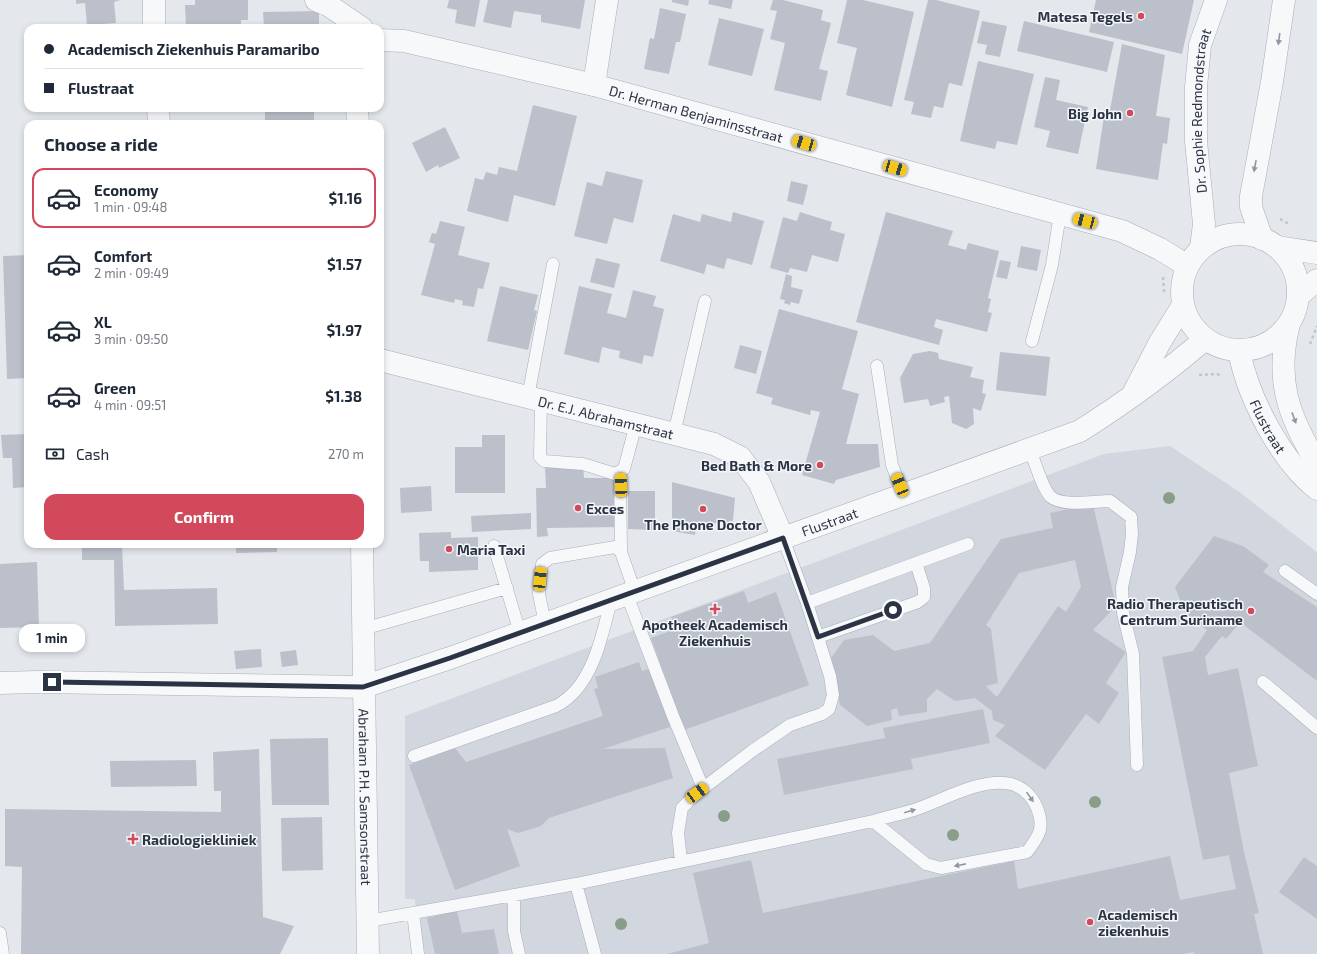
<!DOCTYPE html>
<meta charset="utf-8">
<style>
:root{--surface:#fff;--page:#f2f2f3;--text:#1f2937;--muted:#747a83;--line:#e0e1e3;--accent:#d1495b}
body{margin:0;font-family:"Exo 2",sans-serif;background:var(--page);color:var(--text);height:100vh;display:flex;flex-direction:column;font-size:15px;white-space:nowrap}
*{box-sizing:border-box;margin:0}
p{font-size:13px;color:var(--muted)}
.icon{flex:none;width:22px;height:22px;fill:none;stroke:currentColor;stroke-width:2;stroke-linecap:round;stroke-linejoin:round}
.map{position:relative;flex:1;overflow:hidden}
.drawer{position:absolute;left:24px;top:120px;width:360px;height:428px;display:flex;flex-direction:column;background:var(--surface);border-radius:12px;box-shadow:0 2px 6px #0003}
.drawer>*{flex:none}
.banner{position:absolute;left:24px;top:24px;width:360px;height:88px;border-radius:12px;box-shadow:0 2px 6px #0003;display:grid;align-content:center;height:88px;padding:0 20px;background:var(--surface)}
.end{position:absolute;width:18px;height:18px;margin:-9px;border:5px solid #2b3445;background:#fff;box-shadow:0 0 0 2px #fff}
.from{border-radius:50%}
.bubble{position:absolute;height:28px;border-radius:12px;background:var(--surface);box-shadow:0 2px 6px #0003;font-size:13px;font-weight:700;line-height:28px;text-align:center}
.car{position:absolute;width:12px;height:24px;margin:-12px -6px;border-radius:5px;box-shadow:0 0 3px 1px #0007;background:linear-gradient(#f5c518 24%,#345 0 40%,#f5c518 0 76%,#345 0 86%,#f5c518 0)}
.banner b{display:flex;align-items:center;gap:14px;height:38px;font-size:15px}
.banner b+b{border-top:1px solid var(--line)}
.banner i{width:10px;height:10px;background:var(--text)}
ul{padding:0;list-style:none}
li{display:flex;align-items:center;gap:12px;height:60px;margin:0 8px 6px;padding:0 12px;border:2px solid transparent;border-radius:12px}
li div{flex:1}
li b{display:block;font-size:15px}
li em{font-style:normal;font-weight:700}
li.on{border-color:var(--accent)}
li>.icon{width:36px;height:36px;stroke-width:1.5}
h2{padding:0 20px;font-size:18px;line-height:48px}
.pay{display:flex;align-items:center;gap:10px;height:44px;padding:0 20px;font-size:15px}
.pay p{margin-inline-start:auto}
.action{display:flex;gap:8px;margin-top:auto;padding:8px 20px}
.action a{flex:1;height:46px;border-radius:12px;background:var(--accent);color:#fff;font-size:16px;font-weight:700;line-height:46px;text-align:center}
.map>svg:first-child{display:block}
.built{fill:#d2d6de}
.building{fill:#bbc0ca;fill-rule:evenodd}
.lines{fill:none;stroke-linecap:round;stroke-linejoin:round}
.service-casing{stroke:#a9aeb7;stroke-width:13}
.minor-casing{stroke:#a9aeb7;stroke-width:23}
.tertiary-casing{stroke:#a9aeb7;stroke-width:23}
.path{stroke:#c2c5cb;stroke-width:2.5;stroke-dasharray:3 3;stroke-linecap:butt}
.service{stroke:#f7f8fa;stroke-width:12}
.minor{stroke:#f7f8fa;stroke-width:22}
.tertiary{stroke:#f7f8fa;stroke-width:22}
.tree{fill:#899d89}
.oneway{fill:#9196a0}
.route{stroke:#2b3445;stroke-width:5}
.poi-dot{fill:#d1495b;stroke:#f4f6f9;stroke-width:1.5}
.labels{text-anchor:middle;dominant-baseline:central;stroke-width:3;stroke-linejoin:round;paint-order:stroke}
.poi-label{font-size:14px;font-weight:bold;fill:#2b3445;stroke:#f4f6f9;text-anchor:end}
.street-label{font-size:14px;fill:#2b3445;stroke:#f4f6f9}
</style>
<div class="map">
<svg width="1317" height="954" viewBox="0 0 1317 954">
<rect width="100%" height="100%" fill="#e4e7ec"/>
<path class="built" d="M1170,446L1238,491L1317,552V954H418L415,899H405V716L1104,454Z"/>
<path class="building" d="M76,0H120L114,2L116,23L87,25L85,3L76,4Z
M195,0H248V20H241V28H186L185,5H195Z
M449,0H480L475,27L455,23L457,10L447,8Z
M488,0H585L580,29L541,22V15L514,11L511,28L483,22Z
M672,0H689L688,6L672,2Z
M709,0H733L731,9L708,4Z
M773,0H783L823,10L821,20L831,23L819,69L828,71L821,101L774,90L785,43L770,39L777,11L770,10Z
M847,0H863L914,12L892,107L846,95L857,48L837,43Z
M928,0H936L980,11L962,86L949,83L943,108L934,106L931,118L911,114L914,102L904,100Z
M1096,0H1194L1182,54L1089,32Z
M660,8L686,14L680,42H676L669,74L644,69L650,38L654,39Z
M319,11V28H264L263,12Z
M719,18L764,29L752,76L708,65Z
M982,21L1007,26L1000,57L985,54L987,45L977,43Z
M1024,21L1114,42L1107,72L1017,51Z
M1122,44L1165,55L1156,116L1170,118L1167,144L1163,143L1158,180L1096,169L1105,109L1110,110Z
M978,61L1034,74L1017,145L997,141L995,149L960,141Z
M1045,77L1060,80L1056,100L1088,107L1078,154L1046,147L1050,131L1034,127Z
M533,105L577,116L555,206L514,195L508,222L467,211L475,178L483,180L486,172L497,175L499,167L517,171Z
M265,108H314V124H256V120H265Z
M445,127L460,158L439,168L438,165L426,172L412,143Z
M606,171L643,180L633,223L614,218L607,244L574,236L587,182L602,186Z
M791,181L808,185L803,205L787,201Z
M733,212L764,221L752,265L727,258L724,269L707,264L704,274L660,261L673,214L700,222L702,214L731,222Z
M800,212L832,222L830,230L845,234L838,262L812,255L807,272L790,268L788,273L770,268L783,217L797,221Z
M886,212L953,231L948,245L966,250L968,243L999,251L988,298L991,299L988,312L992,313L987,332L936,319L934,327L943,330L939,345L856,322Z
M440,221L465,227L458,255L490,263L483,289L478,288L474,307L462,305L463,301L455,299L454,303L421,295L435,244L429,242L432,233L436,234Z
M1021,246L1041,250L1037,271L1017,267Z
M28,255V378L7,379L3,256Z
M596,258L620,264L614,288L590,282Z
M1000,260L1011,262L1007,279L996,277Z
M786,274L792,276L791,287L803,290L799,304L791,302L790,305L784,303L785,300L780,299Z
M500,286L538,295L534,310L537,311L528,350L487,341Z
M579,286L612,294L607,313L626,318L633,290L656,296L653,306L664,309L653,357L644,355L642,364L619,358L620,351L602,347L599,363L564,354Z
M779,309L858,331L842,389L859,394L846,444H878L880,467L836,480L834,484L802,475L820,412L811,410L810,415L771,404L773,398L756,393Z
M740,345L762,351L756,374L734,368Z
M930,351L938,353L939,359L973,367L970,377L984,380L982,393L986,394L981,411L973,408L974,424L966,429L952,423L949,396L944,397L945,402L930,406L928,399L904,403L900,378L913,354Z
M1000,352L1050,357L1046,396L996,390Z
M28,434V487L13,488L12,458H3L1,435Z
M482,435H505V493H455V447H482Z
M583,465L584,478H619L620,527L547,528L548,536L537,537L536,488H546L545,466Z
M672,482L735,498L733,521L696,526L695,535L672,531Z
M431,486L432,511L401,513L400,488Z
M628,491H655V530L628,529Z
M1093,504L1116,606L1093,630L1126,652L1106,683L1119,693L1099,724L1086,714L1045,770L995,736L1005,725L993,720L992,711L975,698L955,701L937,689L927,699V712L899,716L897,708L891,710L892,720L867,726L840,705L831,658L844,640L873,635L894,651L930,643L1001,539L1053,528L1050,513ZM1075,560L1081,587L1066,612L1058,606L997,697L986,686L998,683L991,629L986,625L1019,573Z
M531,513V529L472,532L471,516Z
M451,532V538L478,537V570L429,572V561H420L419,533Z
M1214,536L1243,546L1269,565L1263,572L1317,607V681L1232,616L1229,620L1237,626L1226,639L1222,636L1205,657L1208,675L1238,668L1258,766L1229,773L1244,852L1259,913L1254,914L1263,954H1194V952L1183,954H667L709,943L693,873L751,860L763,913L1014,861L1018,889L1170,856L1180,900L1236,889L1229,855L1203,860L1162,657L1193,651L1207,630L1186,615L1175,587Z
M82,544H122L124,590L217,588L218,624L115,626L114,560H82Z
M236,544H277V552L236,553Z
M37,562L39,627L0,628V564Z
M744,591L748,603L776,592L809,685L684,730L651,638L676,629L671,617Z
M261,649L262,667L236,669L234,651Z
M296,650L298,665L282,667L280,652Z
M639,662L642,671L651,668L670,727L603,749L665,748L673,778L549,818L541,826L518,833L507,829L520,866L455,890L409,765L455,748L466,762L603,716L594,689L598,688L595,677Z
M983,709L990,743L911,759L913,769L784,795L777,759L885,738L883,728Z
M328,738L329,805H272L270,739Z
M259,749L263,917L294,926L280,954H21L22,867L5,866V809L221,812V791H214L213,752Z
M196,760L197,786L111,787L110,761Z
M322,817L323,870L282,871L281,818Z
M1304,857L1317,866V919L1279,892Z
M457,911L462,933L494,929L499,954H435L427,918Z"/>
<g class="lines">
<g class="service-casing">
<path id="service" d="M1032,341L1052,265L1060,214
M877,366L892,465L904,495
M528,397L553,264
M541,400L540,457L544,461L583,464L615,474L624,469L636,424
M674,434L705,301
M1030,449C1034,460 1043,490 1051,497C1063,507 1095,501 1110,501L1131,517L1132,534L1130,552L1122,587L1123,613L1133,654L1137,765
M620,472L621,552
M783,538L807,603L968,544
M494,546L520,633
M1285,571L1317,594
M627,595L673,716L703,788
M545,624L539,594L542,564L550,558L615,547L621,552L635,592
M363,629L507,588
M818,637L918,602L924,597V588L916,563
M1263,682L1317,728
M414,756L556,706C592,688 602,637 611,600
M681,861L678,833L682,808L697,793L752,751L790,725L822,714L829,709L833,695L830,676L807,603
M576,884L595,954
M514,896V931L519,954
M413,913L418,954
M368,921L576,884L873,821C886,817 901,814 914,810C941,801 977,780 1005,783C1020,784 1032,795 1037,808C1045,828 1039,836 1027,852L941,868L926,864L873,821
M0,933L3,954"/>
</g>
<g class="minor-casing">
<g id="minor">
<path d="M154,0V28"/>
<path d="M316,0L328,5L362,28"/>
<path id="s1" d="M380,40L404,41L594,85L1122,231L1160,249L1188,266"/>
<path d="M594,85L607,0"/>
<path d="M158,108L159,124"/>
<path d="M357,108L358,124"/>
<path id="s2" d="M380,360L714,444L740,457L759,482L783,538"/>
<path id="s3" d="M362,544L368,954"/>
</g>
</g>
<g class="tertiary-casing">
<g id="tertiary">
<circle cx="1240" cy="292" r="58"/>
<path d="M1262,239L1251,207V196L1272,82L1284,0"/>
<path d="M1277,247L1317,253"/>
<path id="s4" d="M1201,248L1204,224L1196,141V87L1200,45L1216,0"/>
<path d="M1298,296L1317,280"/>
<path d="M1289,324C1275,379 1288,416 1317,463"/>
<path id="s5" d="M1239,351C1248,397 1280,460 1317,489"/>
<path d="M1134,392L1160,342L1183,305"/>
<path id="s6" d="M0,683L37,682L363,687L450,658L1080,431C1124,403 1166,373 1205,339"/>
</g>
</g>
<path class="path" d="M1280,219L1289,224
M1163,277L1164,292
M1310,344L1317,326
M1199,375L1217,374L1222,376"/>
<use href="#service" class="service"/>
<use href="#minor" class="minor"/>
<use href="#tertiary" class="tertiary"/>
</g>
<g class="tree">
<circle cx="1169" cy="498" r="6"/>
<circle cx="1095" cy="802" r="6"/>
<circle cx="724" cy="816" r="6"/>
<circle cx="953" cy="835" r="6"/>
<circle cx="621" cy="924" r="6"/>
</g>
<defs><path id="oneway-solid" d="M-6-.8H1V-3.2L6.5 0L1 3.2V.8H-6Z"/></defs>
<g class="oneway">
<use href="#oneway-solid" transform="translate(1279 39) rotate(98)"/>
<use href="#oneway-solid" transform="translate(1255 166) rotate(101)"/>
<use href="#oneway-solid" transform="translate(1294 418) rotate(70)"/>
<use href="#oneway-solid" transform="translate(1030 797) rotate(55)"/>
<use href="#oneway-solid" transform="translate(910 811) rotate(-16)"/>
<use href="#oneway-solid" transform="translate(960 865) rotate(169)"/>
</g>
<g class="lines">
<path class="route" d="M52,682L363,687L450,658L783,538L818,637L893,610"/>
</g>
<g class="poi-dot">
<circle cx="1141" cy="16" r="4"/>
<circle cx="1130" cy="113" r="4"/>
<circle cx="820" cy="465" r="4"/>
<circle cx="578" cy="508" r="4"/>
<circle cx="703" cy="509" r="4"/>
<circle cx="449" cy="549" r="4"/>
<path d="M713 603h4v4h4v4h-4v4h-4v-4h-4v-4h4z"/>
<circle cx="1251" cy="611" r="4"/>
<path d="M131 833h4v4h4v4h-4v4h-4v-4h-4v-4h4z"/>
<circle cx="1090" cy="922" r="4"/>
</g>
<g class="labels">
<g class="poi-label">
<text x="1133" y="16">Matesa Tegels</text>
<text x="1122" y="113">Big John</text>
<text x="812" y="465">Bed Bath &amp; More</text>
<text x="586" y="508" text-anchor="start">Exces</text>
<text x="703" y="524" text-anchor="middle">The Phone Doctor</text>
<text x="457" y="549" text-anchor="start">Maria Taxi</text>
<text x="1243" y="603">Radio Therapeutisch<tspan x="1243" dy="16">Centrum Suriname</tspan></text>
<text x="715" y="624" text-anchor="middle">Apotheek Academisch<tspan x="715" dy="16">Ziekenhuis</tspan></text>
<text x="142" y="839" text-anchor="start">Radiologiekliniek</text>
<text x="1098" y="914" text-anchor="start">Academisch<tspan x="1098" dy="16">ziekenhuis</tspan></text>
</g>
<g class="street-label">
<text stroke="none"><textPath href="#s4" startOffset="138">Dr. Sophie Redmondstraat</textPath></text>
<text stroke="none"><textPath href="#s1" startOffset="325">Dr. Herman Benjaminsstraat</textPath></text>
<text stroke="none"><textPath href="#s2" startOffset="233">Dr. E.J. Abrahamstraat</textPath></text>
<text stroke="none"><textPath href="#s5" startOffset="81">Flustraat</textPath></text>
<text stroke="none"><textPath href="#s6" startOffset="858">Flustraat</textPath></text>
<text stroke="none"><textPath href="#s3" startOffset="253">Abraham P.H. Samsonstraat</textPath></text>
</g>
</g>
</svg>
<i class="end from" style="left:893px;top:610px"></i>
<i class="end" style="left:52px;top:682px"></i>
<div class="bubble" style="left:19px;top:624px;width:66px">1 min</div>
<i class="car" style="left:804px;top:143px;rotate:286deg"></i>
<i class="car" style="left:895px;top:168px;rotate:106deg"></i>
<i class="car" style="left:1085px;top:221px;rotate:285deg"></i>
<i class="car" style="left:621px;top:485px;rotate:358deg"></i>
<i class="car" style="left:900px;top:485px;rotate:338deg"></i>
<i class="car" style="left:540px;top:579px;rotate:6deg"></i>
<i class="car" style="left:697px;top:793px;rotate:54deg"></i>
<div class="banner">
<b><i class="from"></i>Academisch Ziekenhuis Paramaribo</b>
<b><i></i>Flustraat</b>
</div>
<section class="drawer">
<h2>Choose a ride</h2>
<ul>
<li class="on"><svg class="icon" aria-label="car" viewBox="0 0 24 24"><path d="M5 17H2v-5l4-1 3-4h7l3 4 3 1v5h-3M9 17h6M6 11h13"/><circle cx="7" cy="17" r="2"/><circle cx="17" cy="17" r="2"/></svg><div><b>Economy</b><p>1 min · 09:48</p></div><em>$1.16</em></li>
<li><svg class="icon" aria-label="car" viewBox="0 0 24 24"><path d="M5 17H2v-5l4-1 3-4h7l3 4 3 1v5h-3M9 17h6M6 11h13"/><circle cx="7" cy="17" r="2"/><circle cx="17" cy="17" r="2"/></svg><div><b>Comfort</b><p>2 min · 09:49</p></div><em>$1.57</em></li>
<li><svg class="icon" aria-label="car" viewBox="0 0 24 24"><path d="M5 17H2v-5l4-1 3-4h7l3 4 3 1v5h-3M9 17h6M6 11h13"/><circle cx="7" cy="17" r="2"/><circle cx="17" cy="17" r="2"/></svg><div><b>XL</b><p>3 min · 09:50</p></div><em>$1.97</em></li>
<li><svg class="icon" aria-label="car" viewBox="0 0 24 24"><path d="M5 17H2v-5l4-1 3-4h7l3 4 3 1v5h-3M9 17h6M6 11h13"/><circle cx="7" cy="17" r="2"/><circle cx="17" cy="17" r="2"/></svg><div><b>Green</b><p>4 min · 09:51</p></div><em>$1.38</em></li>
</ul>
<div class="pay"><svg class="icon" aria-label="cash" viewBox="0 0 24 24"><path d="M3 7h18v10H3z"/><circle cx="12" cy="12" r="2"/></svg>Cash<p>270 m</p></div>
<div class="action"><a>Confirm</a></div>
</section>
</div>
